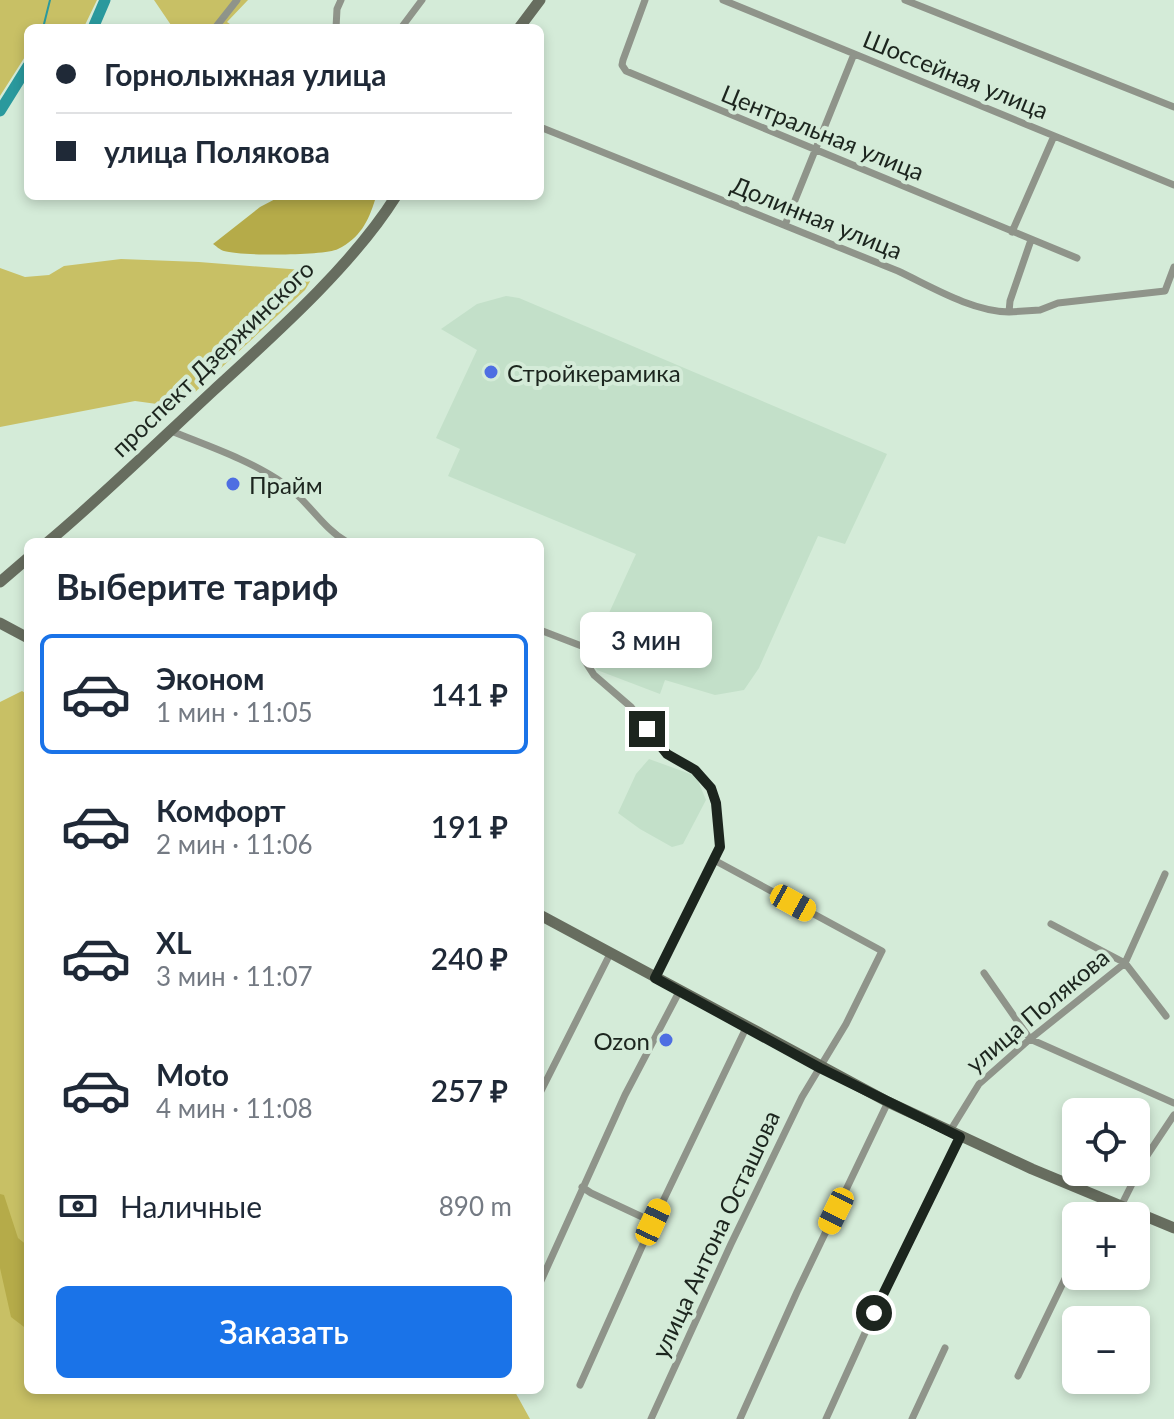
<!DOCTYPE html>
<html lang="ru">
<meta charset="utf-8">
<style>
:root{--surface:#fff;--page:#f6f6f7;--text:#1f2937;--muted:#747a83;--line:#e0e1e3;--accent:#1a73e8}
body{margin:0;font-family:Lato,sans-serif;background:var(--page);color:var(--text);height:100vh;display:flex;flex-direction:column;font-size:30px;white-space:nowrap}
*{box-sizing:border-box;margin:0}
p{font-size:26px;color:var(--muted)}
.icon{flex:none;width:44px;height:44px;fill:none;stroke:currentColor;stroke-width:2;stroke-linecap:round;stroke-linejoin:round}
.map{position:relative;flex:1;overflow:hidden}
.details{position:absolute;left:24px;top:538px;width:520px;height:856px;display:flex;flex-direction:column;background:var(--surface);border-radius:12px;box-shadow:0 4px 12px #0003}
.details>*{flex:none}
.banner{position:absolute;left:24px;top:24px;width:520px;height:176px;border-radius:12px;box-shadow:0 4px 12px #0003;display:grid;align-content:center;height:176px;padding:0 32px;background:var(--surface)}
.tools{position:absolute;left:1062px;top:1098px;display:grid;gap:16px}
.tools a{display:grid;place-items:center;width:88px;height:88px;border-radius:12px;background:var(--surface);box-shadow:0 4px 12px #0003;font-size:40px}
.end{position:absolute;width:36px;height:36px;margin:-18px;border:10px solid #1c251e;background:#fff;box-shadow:0 0 0 4px #fff}
.from{border-radius:50%}
.bubble{position:absolute;height:56px;border-radius:12px;background:var(--surface);box-shadow:0 4px 12px #0003;font-size:26px;font-weight:600;line-height:56px;text-align:center}
.car{position:absolute;width:24px;height:48px;margin:-24px -12px;border-radius:10px;box-shadow:0 0 6px 2px #0007;background:linear-gradient(#f5c518 24%,#345 0 40%,#f5c518 0 76%,#345 0 86%,#f5c518 0)}
.banner b{display:flex;align-items:center;gap:28px;height:76px;font-size:30px}
.banner b+b{border-top:2px solid var(--line)}
.banner i{width:20px;height:20px;background:var(--text)}
ul{padding:0;list-style:none}
li{display:flex;align-items:center;gap:24px;height:120px;margin:0 16px 12px;padding:0 16px;border:4px solid transparent;border-radius:12px}
li div{flex:1}
li b{display:block;font-size:30px}
li em{font-style:normal;font-weight:600}
li.current{border-color:var(--accent)}
li>.icon{width:72px;height:72px;stroke-width:1.5}
h2{padding:0 32px;font-size:36px;line-height:96px}
.pay{display:flex;align-items:center;gap:20px;height:88px;padding:0 32px;font-size:30px}
.pay p{margin-inline-start:auto}
.button{display:flex;gap:16px;margin-top:auto;padding:16px 32px}
.button a{flex:1;height:92px;border-radius:12px;background:var(--accent);color:#fff;font-size:32px;font-weight:600;line-height:92px;text-align:center}
.map>svg:first-child{display:block}
.built{fill:#c3e0c9}
.green{fill:#c8c065}
.forest{fill:#b5ab49}
.lines{fill:none;stroke-linecap:round;stroke-linejoin:round}
.stream{stroke:#2a999d;stroke-width:2}
.river{stroke:#2a999d;stroke-width:11}
.street{stroke:#8f948a;stroke-width:7}
.secondary{stroke:#676d5f;stroke-width:11}
.route{stroke:#1c251e;stroke-width:10}
.poi-dot{fill:#4e6ee2;stroke:#d4ebd8;stroke-width:3}
.labels{text-anchor:middle;dominant-baseline:central;stroke-width:8;stroke-linejoin:round;paint-order:stroke}
.street-label{font-size:24px;fill:#1c251e;stroke:#d4ebd8}
.poi-label{font-size:24px;fill:#1c251e;stroke:#d4ebd8;text-anchor:start}
</style>
<div class="map">
<svg width="1174" height="1419" viewBox="0 0 1174 1419">
<rect width="100%" height="100%" fill="#d4ebd8"/>
<path class="built" d="M506,296L519,298L887,454L845,544L818,536L759,668L744,690L715,695L665,680L660,694L597,670L588,659L636,554L448,476L460,449L436,438L477,350L441,329L477,304Z
M649,759L696,776L706,800L683,844L672,847L640,829L618,813L636,774Z"/>
<path class="green" d="M0,0H97L85,25L76,28H28V52L0,96Z
M154,0H248L227,22L236,28H173Z
M121,259L199,262L316,271L305,290L179,407L135,401L0,427V268L25,277L49,275L64,266Z
M22,691L28,695V1390H514L530,1419H0V702Z"/>
<path class="forest" d="M281,196H375V200C368,222 360,238 338,249C324,256 240,256 224,251C220,250 216,246 213,244L260,207Z
M0,1194L4,1195L18,1238L28,1246V1330L11,1317L0,1268Z"/>
<g class="lines">
<path class="stream" d="M43,28L50,0"/>
<path class="river" d="M93,28L105,0
M0,111L28,66"/>
<path class="street" d="M645,0L623,60L622,65L626,71L1077,258
M723,0L1174,185
M905,0L1174,107
M215,28L237,0
M336,28L337,9L341,0
M401,28L422,0
M540,127L898,271C932,287 971,311 1009,312L1010,301L1031,240
M785,225L854,54
M1012,232L1054,136
M1009,312L1040,310L1058,303L1165,291L1174,267
M171,431C208,446 250,460 283,483C307,499 321,527 347,542
M540,630L592,650
M585,648V661L594,675L631,707L667,754L695,770L711,788L716,803L720,847L655,978
M1051,924L1125,963L1166,1016
M984,973L1030,1039L1174,1103
M540,1093L610,954
M950,1131L979,1084L1030,1039L1125,963L1165,874
M582,1187L591,1193L653,1222
M1121,1206L1144,1160L1174,1115
M1096,1216L1104,1199
M540,1283L625,1095L679,992
M1018,1376L1076,1256
M580,1385L653,1222L746,1028
M651,1419L731,1244L802,1097L846,1024L882,951L714,860
M740,1419L797,1292L888,1102
M826,1419L874,1313L960,1137
M912,1419L945,1348"/>
<path class="secondary" d="M519,28L540,0
M48,542C105,494 159,441 214,390C274,335 353,265 396,196
M0,582L28,558
M0,623L28,638
M540,915L888,1102L1032,1169L1174,1228"/>
</g>
<g class="lines">
<path class="route" d="M647,729L667,754L695,770L711,788L716,803L720,847L655,978L820,1068L960,1137L874,1313"/>
</g>
<g class="poi-dot">
<circle cx="491" cy="372" r="8"/>
<circle cx="233" cy="484" r="8"/>
<circle cx="666" cy="1040" r="8"/>
</g>
<g class="labels">
<g class="street-label">
<text transform="translate(956 74) rotate(22)">Шоссейная улица</text>
<text transform="translate(823 132) rotate(22)">Центральная улица</text>
<text transform="translate(817 217) rotate(22)">Долинная улица</text>
<text transform="translate(212 358) rotate(-44)">проспект Дзержинского</text>
<text transform="translate(1037 1010) rotate(-40)">улица Полякова</text>
<text transform="translate(715 1234) rotate(-65)">улица Антона Осташова</text>
</g>
<g class="poi-label">
<text x="507" y="372">Стройкерамика</text>
<text x="249" y="484">Прайм</text>
<text x="650" y="1040" text-anchor="end">Ozon</text>
</g>
</g>
</svg>
<div class="tools">
<a><svg class="icon" aria-label="locate" viewBox="0 0 24 24"><circle cx="12" cy="12" r="6"/><path d="M12 2v4M12 18v4M2 12h4M18 12h4"/></svg></a>
<a>+</a>
<a>−</a>
</div>
<i class="end from" style="left:874px;top:1313px"></i>
<i class="end" style="left:647px;top:729px"></i>
<div class="bubble" style="left:580px;top:612px;width:132px">3 мин</div>
<i class="car" style="left:793px;top:903px;rotate:119deg"></i>
<i class="car" style="left:836px;top:1211px;rotate:206deg"></i>
<i class="car" style="left:653px;top:1222px;rotate:25deg"></i>
<div class="banner">
<b><i class="from"></i>Горнолыжная улица</b>
<b><i></i>улица Полякова</b>
</div>
<section class="details">
<h2>Выберите тариф</h2>
<ul>
<li class="current"><svg class="icon" aria-label="car" viewBox="0 0 24 24"><path d="M5 17H2v-5l4-1 3-4h7l3 4 3 1v5h-3M9 17h6M6 11h13"/><circle cx="7" cy="17" r="2"/><circle cx="17" cy="17" r="2"/></svg><div><b>Эконом</b><p>1 мин · 11:05</p></div><em>141 ₽</em></li>
<li><svg class="icon" aria-label="car" viewBox="0 0 24 24"><path d="M5 17H2v-5l4-1 3-4h7l3 4 3 1v5h-3M9 17h6M6 11h13"/><circle cx="7" cy="17" r="2"/><circle cx="17" cy="17" r="2"/></svg><div><b>Комфорт</b><p>2 мин · 11:06</p></div><em>191 ₽</em></li>
<li><svg class="icon" aria-label="car" viewBox="0 0 24 24"><path d="M5 17H2v-5l4-1 3-4h7l3 4 3 1v5h-3M9 17h6M6 11h13"/><circle cx="7" cy="17" r="2"/><circle cx="17" cy="17" r="2"/></svg><div><b>XL</b><p>3 мин · 11:07</p></div><em>240 ₽</em></li>
<li><svg class="icon" aria-label="car" viewBox="0 0 24 24"><path d="M5 17H2v-5l4-1 3-4h7l3 4 3 1v5h-3M9 17h6M6 11h13"/><circle cx="7" cy="17" r="2"/><circle cx="17" cy="17" r="2"/></svg><div><b>Moto</b><p>4 мин · 11:08</p></div><em>257 ₽</em></li>
</ul>
<div class="pay"><svg class="icon" aria-label="cash" viewBox="0 0 24 24"><path d="M3 7h18v10H3z"/><circle cx="12" cy="12" r="2"/></svg>Наличные<p>890 m</p></div>
<div class="button"><a>Заказать</a></div>
</section>
</div>
